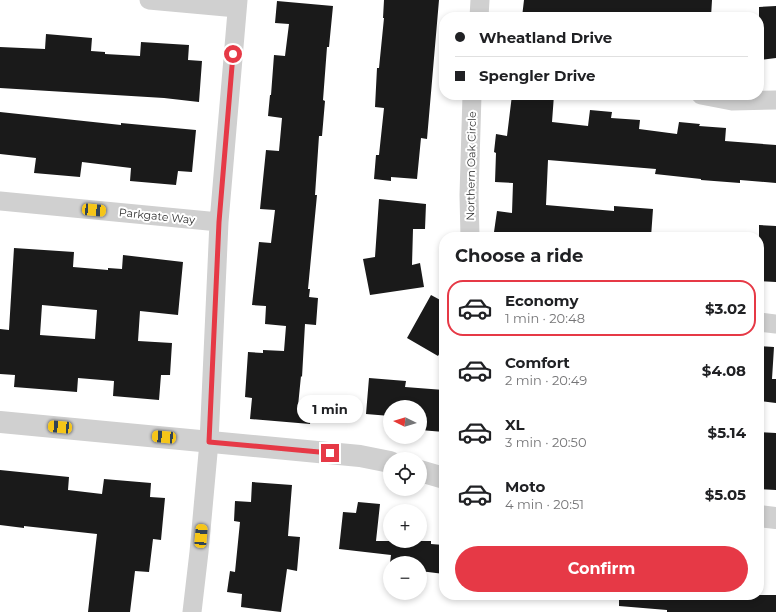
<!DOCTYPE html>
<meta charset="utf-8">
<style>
:root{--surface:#fff;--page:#f2f2f2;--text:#202124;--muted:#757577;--line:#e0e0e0;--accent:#e63946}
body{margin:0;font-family:Montserrat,sans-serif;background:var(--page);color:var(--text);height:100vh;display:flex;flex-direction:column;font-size:15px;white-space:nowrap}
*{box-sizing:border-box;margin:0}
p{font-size:13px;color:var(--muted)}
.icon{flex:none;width:22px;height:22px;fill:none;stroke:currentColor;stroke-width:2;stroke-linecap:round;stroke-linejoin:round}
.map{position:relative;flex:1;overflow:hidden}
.side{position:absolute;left:439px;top:232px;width:325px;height:368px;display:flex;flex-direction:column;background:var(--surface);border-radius:16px;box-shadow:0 2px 6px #0003}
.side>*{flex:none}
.top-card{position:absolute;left:439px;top:12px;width:325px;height:88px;border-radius:16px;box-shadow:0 2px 6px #0003;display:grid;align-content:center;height:88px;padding:0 16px;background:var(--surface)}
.needle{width:26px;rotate:275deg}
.tools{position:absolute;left:383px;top:400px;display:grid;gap:8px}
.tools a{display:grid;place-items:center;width:44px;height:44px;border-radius:50%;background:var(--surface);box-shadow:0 2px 6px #0003;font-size:20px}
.end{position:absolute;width:18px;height:18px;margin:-9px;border:5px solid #e63946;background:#fff;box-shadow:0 0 0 2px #fff}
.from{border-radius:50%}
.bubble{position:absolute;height:28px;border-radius:14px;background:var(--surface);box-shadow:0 2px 6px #0003;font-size:13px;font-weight:700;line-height:28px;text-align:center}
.car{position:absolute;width:12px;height:24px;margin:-12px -6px;border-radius:5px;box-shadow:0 0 3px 1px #0007;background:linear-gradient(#f5c518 24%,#345 0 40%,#f5c518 0 76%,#345 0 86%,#f5c518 0)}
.top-card b{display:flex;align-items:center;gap:14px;height:38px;font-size:15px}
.top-card b+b{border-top:1px solid var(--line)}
.top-card i{width:10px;height:10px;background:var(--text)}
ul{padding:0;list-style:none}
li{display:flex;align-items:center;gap:12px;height:56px;margin:0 8px 6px;padding:0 8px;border:2px solid transparent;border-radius:16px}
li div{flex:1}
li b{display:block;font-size:15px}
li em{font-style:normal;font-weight:700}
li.active{border-color:var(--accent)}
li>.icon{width:36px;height:36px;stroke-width:1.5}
h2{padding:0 16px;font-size:18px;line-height:48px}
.primary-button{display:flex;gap:8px;margin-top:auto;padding:8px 16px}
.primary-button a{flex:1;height:46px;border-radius:24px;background:var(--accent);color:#fff;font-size:16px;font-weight:700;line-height:46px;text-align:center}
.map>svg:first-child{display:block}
.building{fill:#1a1a1a;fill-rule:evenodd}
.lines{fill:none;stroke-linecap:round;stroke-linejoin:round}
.minor{stroke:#d0d0d0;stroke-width:19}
.tertiary{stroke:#d0d0d0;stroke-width:22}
.route{stroke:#e63946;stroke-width:5}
.labels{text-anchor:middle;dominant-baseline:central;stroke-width:4;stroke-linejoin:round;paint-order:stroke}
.street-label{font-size:11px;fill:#333;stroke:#fff}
</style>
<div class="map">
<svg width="776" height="612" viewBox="0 0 776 612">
<rect width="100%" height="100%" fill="#fff"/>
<path class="building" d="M384,0H439L427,139L421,138L417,179L391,177V181L374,179L376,155H379L384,108L375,107L377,68H379L384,18H383Z
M524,0H712L711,17H522Z
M277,1L333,6L329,47H327L323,100L325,101L322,136H319L315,195H317L308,289H310L309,297L318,298L316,325L305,324L302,377L301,376L298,406L312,407L310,424L250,419L252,398L245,397L248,352L263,353V350L284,351L286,326L265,324L266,306L252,305L259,242L271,243L275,210L260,209L266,150L279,151L282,118L268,116L270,95H271L274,55L285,56L289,24L275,23Z
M776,6V58L759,60V7Z
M46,34L92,38L91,51L105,52V54L140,56L141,42L189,45L188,60L202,61L199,102L164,98L0,88V47L45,49Z
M512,95H554L552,122L588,126L590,110L612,112L611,118L640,120L639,129L677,134L679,122L700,124L699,126L726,128L725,141L776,145V183L740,180V183L701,180V179L655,174L656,169L548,160L546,205L614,211V206L653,209L651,237H505L506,233L494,232L497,211L512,213L513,183L495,182L496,153L494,152L496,134L507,136Z
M0,112L121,125V123L196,130L192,172L178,171L176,185L130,181L131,168L82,162L80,177L34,173L36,158L0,154Z
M379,199L426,204L425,229H413L412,265L420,263L424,287L370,295L363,259L375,257Z
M759,225L776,226V282L760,281L761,267H759Z
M14,248L74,252L73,267L108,270V268L122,269L123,255L183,262L178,315L140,311L138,341L172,343L170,375H161L159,400L113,396L114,381L78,378L77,392L14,387L15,375L0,374V329L9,330ZM42,305L97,310L95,339L40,335Z
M431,295L444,302V346L438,356L407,338Z
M759,346L774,347L772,379H776V403L759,401Z
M369,378L406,381L405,387L444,390V432L420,430V407H390V416L366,414Z
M759,432L776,433V490L759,489Z
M0,470L69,477L68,490L102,494L104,479L151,483L150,497L165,498L161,540L153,539L149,572L135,571L130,612H88L97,534L24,526V528L0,525Z
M252,482L292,485L288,536L300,537L297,571L287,569L281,612L241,607L242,594L227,592L230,571L235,572L240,522L234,521L235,501L251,502Z
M358,502L380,504L376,541H431V544L444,545V574L420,571V563H390L391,555L339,549L343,512L356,513Z
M619,595H776V612H667V610L619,606Z"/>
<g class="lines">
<path class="minor" d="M149,0L237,8
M479,17L480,0
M701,95L732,101L776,100
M0,201L219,222
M470,237L469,195L472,95
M759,322L776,324
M192,612L199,552L209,442L219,222L238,0"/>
<path class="tertiary" d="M0,422L360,456L390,462
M420,471L444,478
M759,516L776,518"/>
</g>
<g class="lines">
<path class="route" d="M233,54L219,222L209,442L330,453"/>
</g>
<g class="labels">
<g class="street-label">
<text transform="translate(471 166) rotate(-89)">Northern Oak Circle</text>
<text transform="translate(157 216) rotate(6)">Parkgate Way</text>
</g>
</g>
</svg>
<div class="tools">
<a><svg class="needle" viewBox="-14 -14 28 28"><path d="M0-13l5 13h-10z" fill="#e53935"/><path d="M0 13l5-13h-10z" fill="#757577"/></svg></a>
<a><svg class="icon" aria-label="locate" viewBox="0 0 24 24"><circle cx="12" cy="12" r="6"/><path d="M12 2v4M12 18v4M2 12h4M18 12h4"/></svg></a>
<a>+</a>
<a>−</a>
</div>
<i class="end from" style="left:233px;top:54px"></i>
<i class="end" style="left:330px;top:453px"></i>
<div class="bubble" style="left:297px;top:395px;width:66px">1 min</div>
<i class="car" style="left:94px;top:210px;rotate:95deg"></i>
<i class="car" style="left:60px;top:427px;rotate:275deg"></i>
<i class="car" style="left:164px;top:437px;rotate:275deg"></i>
<i class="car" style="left:201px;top:536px;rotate:5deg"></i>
<div class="top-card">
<b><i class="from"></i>Wheatland Drive</b>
<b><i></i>Spengler Drive</b>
</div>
<section class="side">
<h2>Choose a ride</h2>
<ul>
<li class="active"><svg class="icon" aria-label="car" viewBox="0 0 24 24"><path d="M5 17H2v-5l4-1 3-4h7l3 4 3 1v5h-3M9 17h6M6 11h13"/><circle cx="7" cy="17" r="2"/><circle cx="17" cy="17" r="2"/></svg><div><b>Economy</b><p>1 min · 20:48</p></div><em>$3.02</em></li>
<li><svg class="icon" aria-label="car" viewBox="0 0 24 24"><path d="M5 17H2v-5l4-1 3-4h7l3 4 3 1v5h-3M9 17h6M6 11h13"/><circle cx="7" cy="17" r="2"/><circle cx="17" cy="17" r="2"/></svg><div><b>Comfort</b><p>2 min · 20:49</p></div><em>$4.08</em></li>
<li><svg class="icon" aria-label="car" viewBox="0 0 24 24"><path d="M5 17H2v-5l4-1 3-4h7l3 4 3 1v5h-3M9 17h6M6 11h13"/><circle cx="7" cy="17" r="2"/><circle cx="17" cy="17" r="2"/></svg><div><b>XL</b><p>3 min · 20:50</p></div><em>$5.14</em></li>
<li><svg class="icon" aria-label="car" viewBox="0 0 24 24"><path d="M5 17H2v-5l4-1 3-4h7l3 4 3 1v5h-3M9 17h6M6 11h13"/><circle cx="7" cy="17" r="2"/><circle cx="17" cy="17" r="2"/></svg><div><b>Moto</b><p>4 min · 20:51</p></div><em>$5.05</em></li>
</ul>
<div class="primary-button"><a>Confirm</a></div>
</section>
</div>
